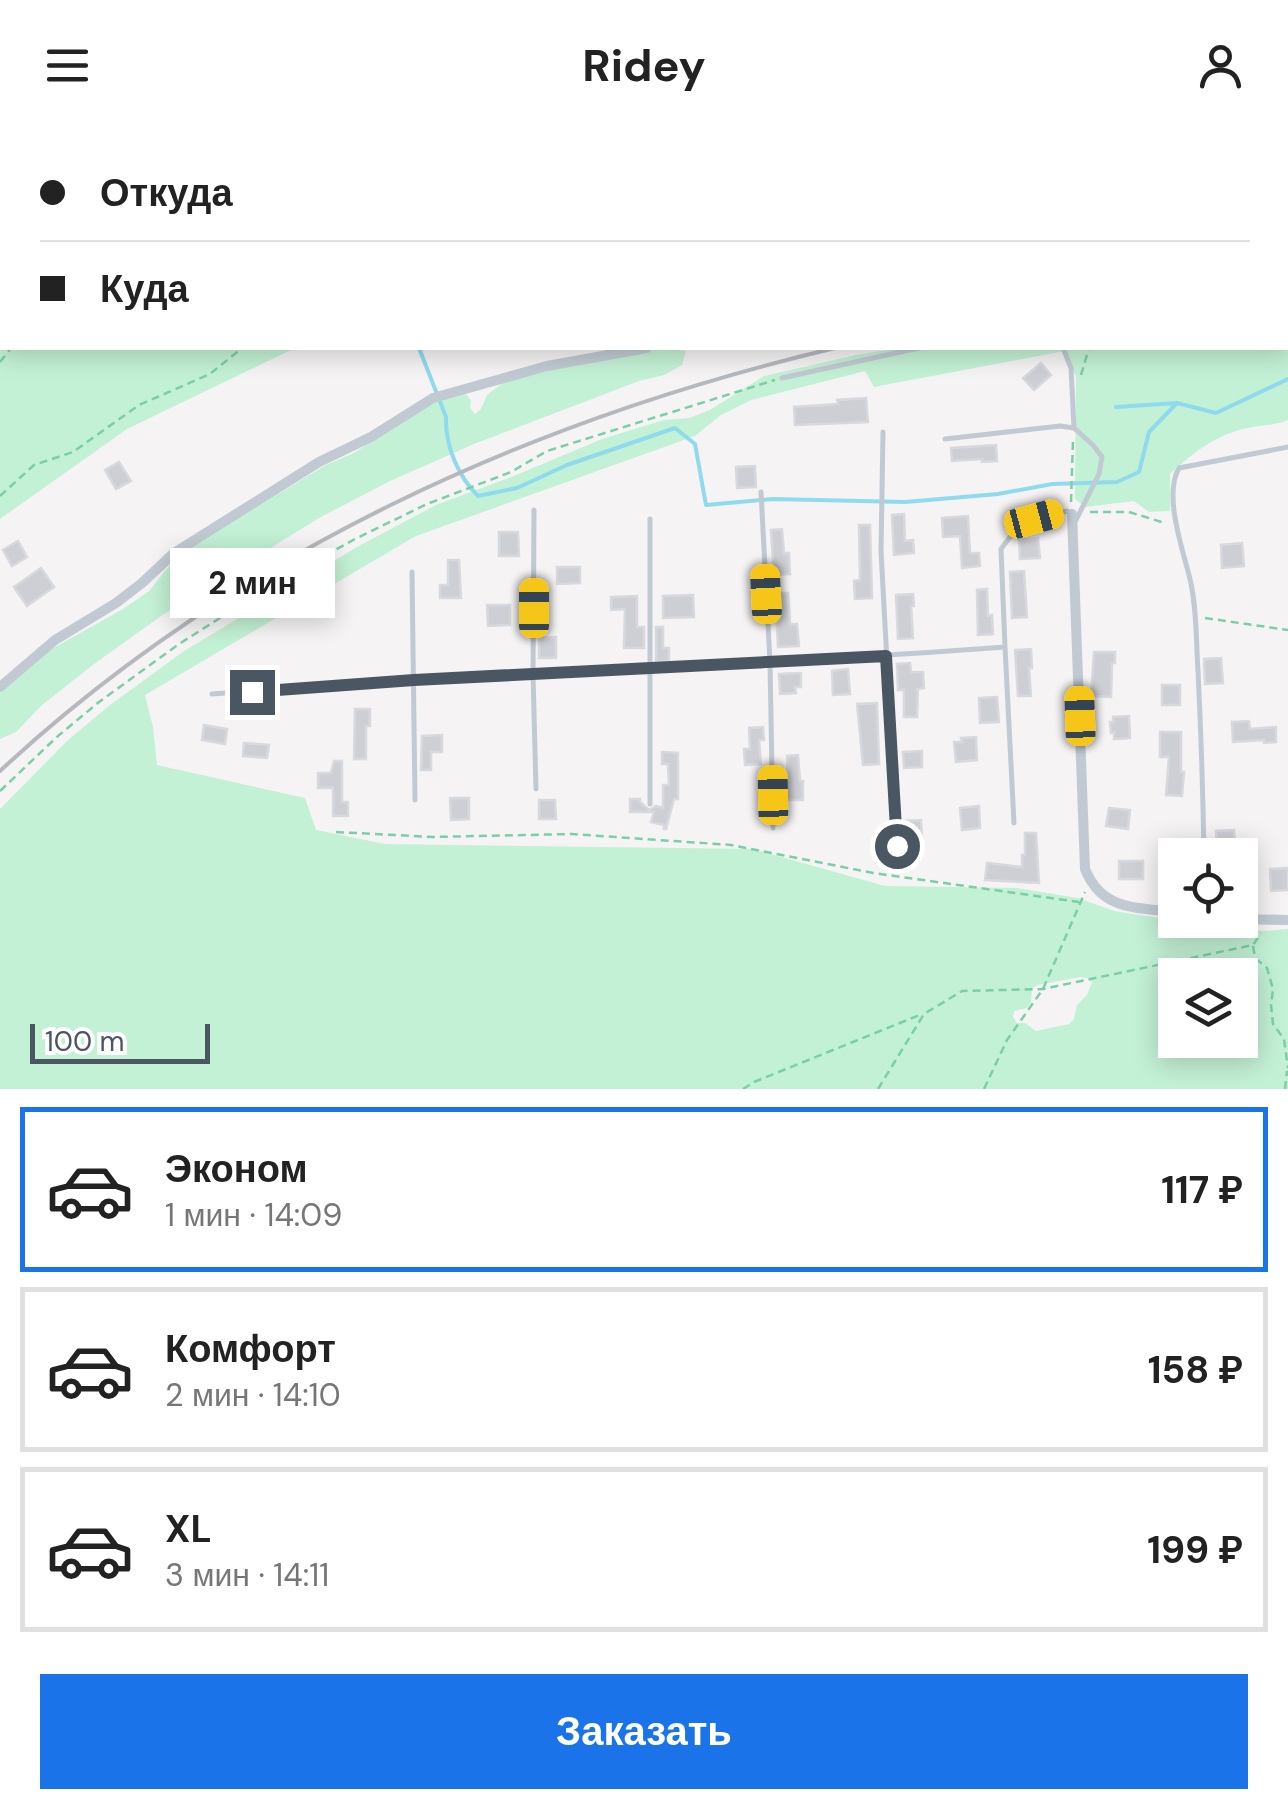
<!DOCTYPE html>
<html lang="ru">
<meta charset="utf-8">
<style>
:root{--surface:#fff;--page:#f2f2f2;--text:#222;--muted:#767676;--line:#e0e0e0;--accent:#1a73e8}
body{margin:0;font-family:"DM Sans",sans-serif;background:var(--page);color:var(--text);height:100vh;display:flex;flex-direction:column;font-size:38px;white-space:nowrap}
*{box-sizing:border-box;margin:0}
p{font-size:32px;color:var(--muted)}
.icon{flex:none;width:55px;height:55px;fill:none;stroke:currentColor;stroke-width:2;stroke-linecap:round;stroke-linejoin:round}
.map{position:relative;height:959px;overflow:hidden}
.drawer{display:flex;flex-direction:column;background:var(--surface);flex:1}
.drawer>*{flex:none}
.guide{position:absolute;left:0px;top:0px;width:1290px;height:220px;box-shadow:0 5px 25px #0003;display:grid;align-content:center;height:220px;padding:0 40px;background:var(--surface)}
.buttons{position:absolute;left:1158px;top:708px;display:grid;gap:20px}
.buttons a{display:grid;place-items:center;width:100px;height:100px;border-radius:0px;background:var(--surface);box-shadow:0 5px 25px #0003;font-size:50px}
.scale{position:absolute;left:30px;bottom:25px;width:180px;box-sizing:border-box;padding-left:10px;border:5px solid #4a5661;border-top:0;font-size:28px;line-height:35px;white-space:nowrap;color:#4a5661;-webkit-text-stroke:8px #fff;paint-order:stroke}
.end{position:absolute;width:45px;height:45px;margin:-22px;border:12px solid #4a5661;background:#fff;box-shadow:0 0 0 5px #fff}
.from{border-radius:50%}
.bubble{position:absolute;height:70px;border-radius:0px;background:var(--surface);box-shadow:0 5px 25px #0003;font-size:32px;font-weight:700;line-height:70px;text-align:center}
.car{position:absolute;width:30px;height:60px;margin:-30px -15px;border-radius:12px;box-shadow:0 0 8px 2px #0007;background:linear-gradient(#f5c518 24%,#345 0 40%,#f5c518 0 76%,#345 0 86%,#f5c518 0)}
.guide b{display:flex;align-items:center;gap:35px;height:95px;font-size:38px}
.guide b+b{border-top:2px solid var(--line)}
.guide i{width:25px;height:25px;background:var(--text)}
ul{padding:18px 0 0;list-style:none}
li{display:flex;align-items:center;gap:30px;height:165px;margin:0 20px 15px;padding:0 20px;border:5px solid var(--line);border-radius:0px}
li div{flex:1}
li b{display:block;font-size:38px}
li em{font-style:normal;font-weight:700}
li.current{border-color:var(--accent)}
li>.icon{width:90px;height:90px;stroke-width:1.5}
.cta{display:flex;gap:20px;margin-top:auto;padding:20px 40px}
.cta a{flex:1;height:115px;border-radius:0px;background:var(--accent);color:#fff;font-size:40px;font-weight:700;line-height:115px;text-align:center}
header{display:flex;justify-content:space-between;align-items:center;height:130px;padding:0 40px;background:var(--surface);font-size:45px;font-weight:700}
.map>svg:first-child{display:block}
.green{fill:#c3f1d5;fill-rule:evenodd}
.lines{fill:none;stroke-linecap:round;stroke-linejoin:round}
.stream{stroke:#90daee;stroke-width:4}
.building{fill:#cdcfd5;stroke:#d7d9de;stroke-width:2.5}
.path{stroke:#7ad0a6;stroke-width:2.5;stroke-dasharray:8 5;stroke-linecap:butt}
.service{stroke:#c1cad2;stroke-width:5}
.minor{stroke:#c1cad2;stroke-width:10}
.rail{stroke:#b5b8bd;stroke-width:4}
.route{stroke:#4a5661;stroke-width:12}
</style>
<header><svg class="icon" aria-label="menu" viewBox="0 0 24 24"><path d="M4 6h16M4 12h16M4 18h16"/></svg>Ridey<svg class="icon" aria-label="person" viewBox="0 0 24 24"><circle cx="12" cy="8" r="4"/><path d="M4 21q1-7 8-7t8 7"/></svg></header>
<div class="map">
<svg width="1288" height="959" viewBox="0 0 1288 959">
<rect width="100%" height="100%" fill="#f5f3f3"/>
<path class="green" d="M0,0H558L556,2H2V218H295L127,299L0,389Z
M1288,141V290C1274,296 1262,295 1248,298C1216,304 1193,323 1170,344V381L1149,382L1134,371L1085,377L1075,369L1076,247L1065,221L874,257L865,241L751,270L721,285L695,306L416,406L145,565L153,597L157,635L305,668L316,700L385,714L753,719L885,756L1017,758L1078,768L1114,781L1204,795L1266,801L1288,799V959H0V679L67,611L110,575L184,521L357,417L436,375L514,346L602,309L664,290L689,288L710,280L764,246L856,225L899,218H1288ZM1175,845H1240V910H1175ZM1080,847L1087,848L1092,852L1087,865L1077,875L1074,889L1069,894L1036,901L1025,893H1017L1013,887L1014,881L1027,878L1031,872L1032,858L1038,855Z
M664,218L686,221L682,235L664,245L639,251L474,314L390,351L319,388L164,484L94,534L42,575L16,602L0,609V563L41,525L123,479L149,461L174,430L200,411L326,335L354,323L414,283L435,271L463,264L467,265L471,271L470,278L475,284L481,279L487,265L504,252L571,235Z"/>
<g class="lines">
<path class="stream" d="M419,218L446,287C445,316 458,346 478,366L517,358L567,335L675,298L695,314L706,375L773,369L905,372L998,364L1052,354L1117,352L1139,342L1149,302L1177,273
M1116,277L1177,273L1216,283L1288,249"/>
</g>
<path class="building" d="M1041,233L1051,245L1034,260L1023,248Z
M866,268L868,292L795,295L794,277L838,274L837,270Z
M996,315L997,331L982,332V329L952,331L951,318Z
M119,332L131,351L116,359L105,340Z
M755,336L756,357L737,358L736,337Z
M904,384L905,411L913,410L914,423L894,425L892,385Z
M968,386L970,423H979L980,436L962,438L960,406L943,407L942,388Z
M859,395H870L872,468L855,469L854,451L860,450Z
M782,399L784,423H789L790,444L774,445L771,400Z
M499,402H518L519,426H499Z
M1038,408L1040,428L1020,429L1019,410Z
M18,411L27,427L12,436L3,420Z
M1242,413L1244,436L1222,438L1221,415Z
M448,430H459L461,468H440V455H448Z
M557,437H580V453L557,454Z
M41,438L54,457L27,476L14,457Z
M1024,441L1027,487L1012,488L1010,442Z
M987,459L988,486L992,485L993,504L978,505L977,460Z
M775,463H788L790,494H797L799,516L778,517Z
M913,464L914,476H911L913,508L898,509L896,465Z
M693,465L694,487L663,488V466Z
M637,466V497H644V518H624L625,479L611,480V467Z
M487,475H510V495L488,496Z
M656,497H663V518H669V531L656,532Z
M556,507V528H539V508Z
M1031,519L1032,538H1029L1031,566H1018L1015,520Z
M1094,522H1115V533H1112L1111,567L1091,566Z
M1221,528L1223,553L1205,554L1204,529Z
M910,533L911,542H923L924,558L918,559L917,587H904V560H898L897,534Z
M848,539L850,564L833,565L832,541Z
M801,543V557H795L796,563L780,564L779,544Z
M1162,555H1180V575H1162Z
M997,567L999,592L980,593L979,568Z
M877,573L879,634L863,635L857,574Z
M355,579H370V596H366V629H354Z
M1129,586L1130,608L1114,609V602L1111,603L1110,592H1113V587Z
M1249,591L1250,599L1276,597V612L1264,613V610L1233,612L1232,592Z
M204,595L227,599L225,614L202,610Z
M763,597L764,610H759L761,634L745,635L744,619H750L749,598Z
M1160,602H1181V642H1184L1182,666L1166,665L1169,627H1160Z
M442,605V622H431V640H421L422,606Z
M976,607L977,630L956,632L954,612H962L961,608Z
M244,613L269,615L267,628L243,626Z
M922,621V637L904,638L903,622Z
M662,622L678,623V669H674L666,699H664V695L651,692L654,682H630V669H640V672L649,680L656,676L663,678V655H669L668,634H662Z
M798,625L800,651H803V670H784L785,651H788L787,626Z
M334,631H342V672H348V686H333V658H318V643H331Z
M450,668H469V689L451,690Z
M539,670H555L556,689H539Z
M979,676L980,698L962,700L960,678Z
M1109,678L1130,680L1128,699L1106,696Z
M921,690L922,708L903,709L902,691Z
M1234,700L1235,713H1241L1242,724L1222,725V723H1217L1216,701Z
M1025,703H1036L1039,753L985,750L987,733L1022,737V725H1025Z
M1119,731H1143V749H1119Z
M1288,738V760L1271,761L1270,739Z"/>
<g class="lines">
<path class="path" d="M100,0L110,2
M269,2V0
M296,2L299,0
M423,2L425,0
M0,232L11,218
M1081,245L1089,218
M0,366L34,335L73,322L139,275L210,244L242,218
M1071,372L1073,310
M1090,382H1129L1165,393
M1205,488L1288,500
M0,661L58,606L99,572L179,514L272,455L355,409L427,374L511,342L547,321L775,250
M336,702L433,707L572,704L731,715L873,743L1079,772
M1253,816L1255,828L1267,838L1273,859L1271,875L1273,894L1284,909L1288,938
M743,959L754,952L922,884
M878,959L924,884L962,861L1043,859L1253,815L1261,803
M984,959L1007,910L1043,859L1085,762
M1285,959L1287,941"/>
<path class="service" d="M579,0L580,2
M677,0V2
M772,0L773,2
M865,0V2
M997,0L998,2
M1135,0L1136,2
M1244,2L1257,0
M1063,218L1071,238L1074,298
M782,248L919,218
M883,302L881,421L897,716
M945,309L1060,296L1074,298L1093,315L1102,327L1099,344L1075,392
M761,362L770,532L773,698
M534,380L533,544L536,659
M412,442L415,670
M1005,517L1014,693
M212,564C476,545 741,537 1005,517L1001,419L1013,403L1034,389L1067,381L1072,384
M650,674V389
M1204,725C1203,664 1201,602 1198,541C1196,511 1197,479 1190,449C1183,420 1163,365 1179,338L1288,317"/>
<path class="minor" d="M1072,384L1085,739C1102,781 1136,777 1175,782
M0,557L55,510L116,473L142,453L174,423L319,332L371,307L433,268L547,236L647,218
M1240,789L1288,790"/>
<path class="rail" d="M0,641C234,424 527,291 835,218"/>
</g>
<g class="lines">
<path class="route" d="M252,562L414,550L886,526L897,716"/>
</g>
</svg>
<div class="buttons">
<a><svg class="icon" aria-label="locate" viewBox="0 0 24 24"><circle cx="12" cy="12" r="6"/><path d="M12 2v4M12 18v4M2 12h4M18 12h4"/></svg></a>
<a><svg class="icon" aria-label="layers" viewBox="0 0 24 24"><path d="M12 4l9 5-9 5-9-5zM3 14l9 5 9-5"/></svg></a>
</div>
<div class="scale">100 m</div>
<i class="end from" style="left:897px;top:716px"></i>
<i class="end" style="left:252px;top:562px"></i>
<div class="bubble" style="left:170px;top:418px;width:165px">2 мин</div>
<i class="car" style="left:1034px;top:389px;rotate:75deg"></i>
<i class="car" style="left:766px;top:464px;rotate:357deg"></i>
<i class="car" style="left:534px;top:478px;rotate:0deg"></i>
<i class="car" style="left:1080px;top:586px;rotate:358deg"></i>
<i class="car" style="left:773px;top:665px;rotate:359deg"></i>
<div class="guide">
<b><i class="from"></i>Откуда</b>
<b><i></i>Куда</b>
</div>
</div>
<section class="drawer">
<ul>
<li class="current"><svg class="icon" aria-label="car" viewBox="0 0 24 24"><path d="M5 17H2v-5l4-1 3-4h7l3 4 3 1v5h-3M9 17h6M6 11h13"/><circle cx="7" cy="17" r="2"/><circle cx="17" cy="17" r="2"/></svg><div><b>Эконом</b><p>1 мин · 14:09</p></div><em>117 ₽</em></li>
<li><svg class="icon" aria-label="car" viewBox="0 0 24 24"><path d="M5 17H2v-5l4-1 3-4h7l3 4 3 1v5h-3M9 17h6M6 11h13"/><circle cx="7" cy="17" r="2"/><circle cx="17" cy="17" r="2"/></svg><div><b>Комфорт</b><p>2 мин · 14:10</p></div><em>158 ₽</em></li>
<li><svg class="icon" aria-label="car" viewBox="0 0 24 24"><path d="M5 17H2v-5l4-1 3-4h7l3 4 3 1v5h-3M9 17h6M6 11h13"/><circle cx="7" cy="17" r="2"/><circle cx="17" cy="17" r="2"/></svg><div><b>XL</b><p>3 мин · 14:11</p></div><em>199 ₽</em></li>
</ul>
<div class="cta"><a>Заказать</a></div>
</section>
